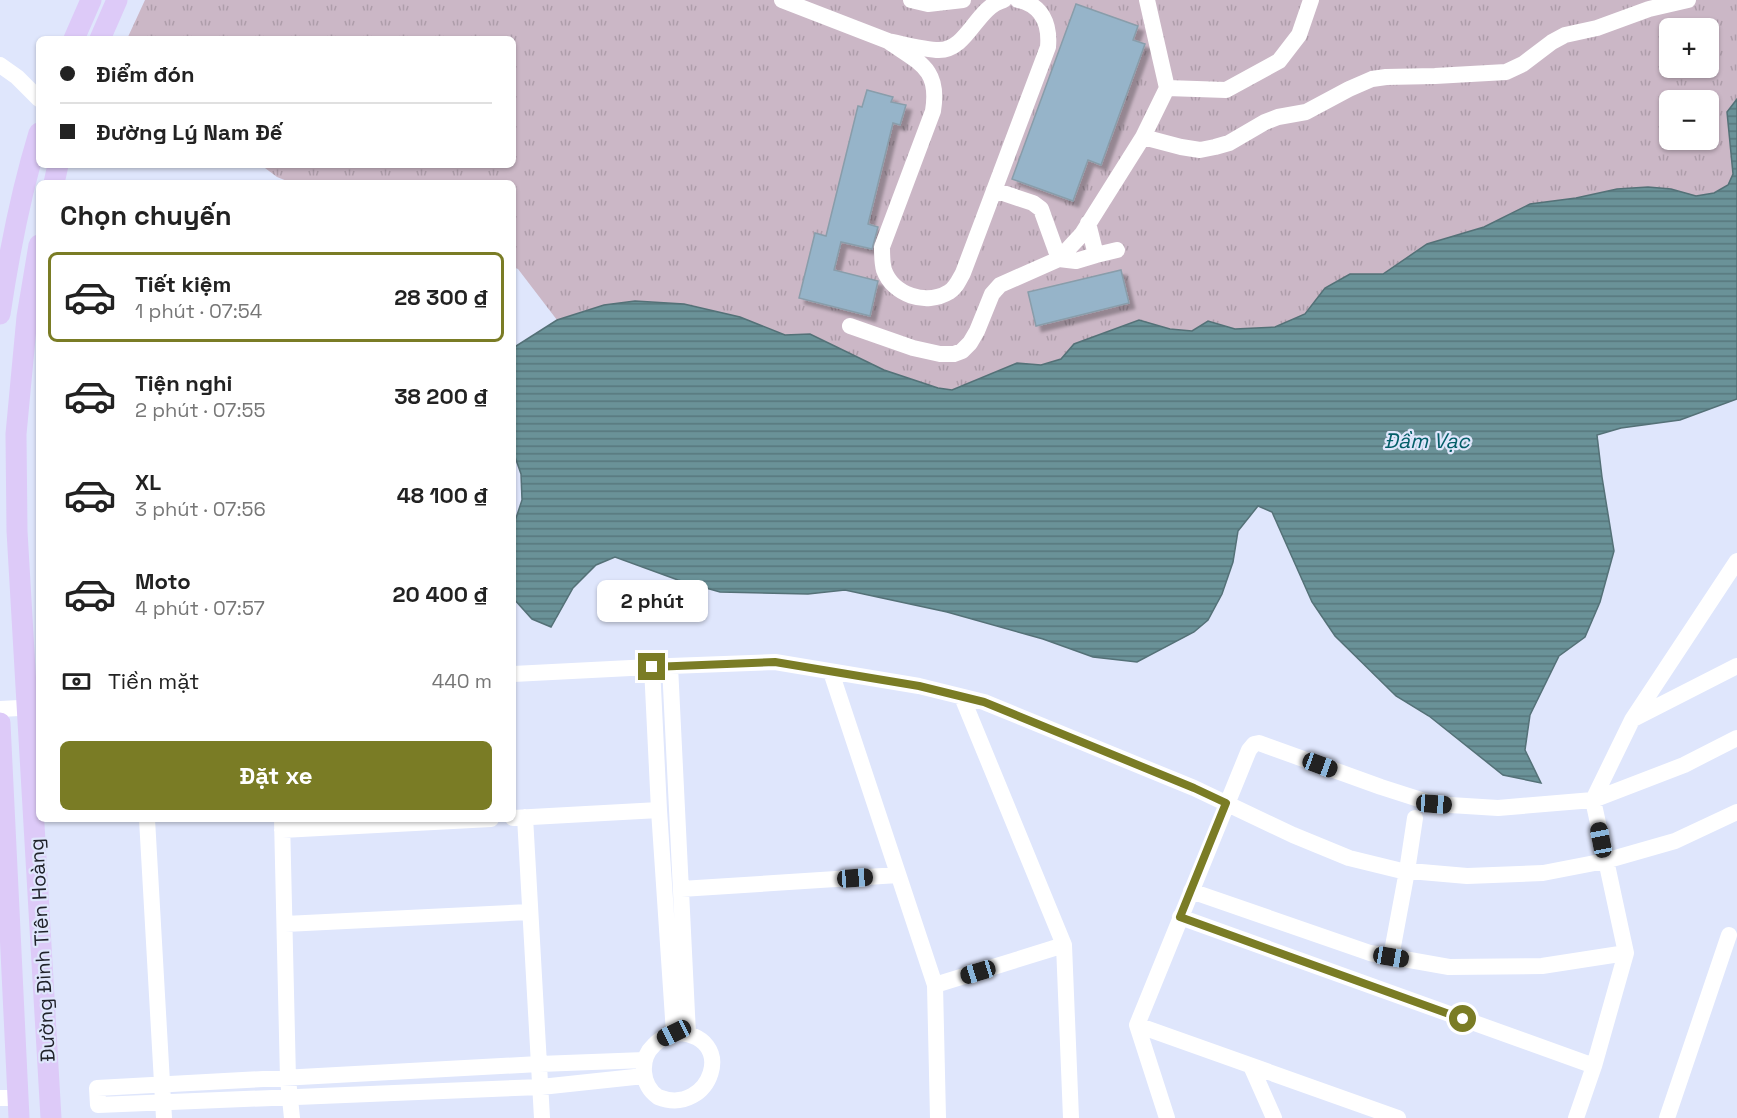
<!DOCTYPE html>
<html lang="vi">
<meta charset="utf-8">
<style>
:root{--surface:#fff;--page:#f6f6f6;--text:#222;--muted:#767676;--line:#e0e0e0;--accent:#7a7c25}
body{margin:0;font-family:"Space Grotesk",sans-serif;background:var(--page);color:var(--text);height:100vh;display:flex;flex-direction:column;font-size:22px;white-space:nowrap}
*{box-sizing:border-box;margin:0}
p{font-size:20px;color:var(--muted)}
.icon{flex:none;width:33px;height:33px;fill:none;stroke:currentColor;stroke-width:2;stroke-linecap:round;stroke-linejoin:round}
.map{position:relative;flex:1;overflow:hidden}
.panel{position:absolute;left:36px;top:180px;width:480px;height:642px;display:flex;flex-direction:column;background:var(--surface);border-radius:9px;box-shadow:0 2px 4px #0004}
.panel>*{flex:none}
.banner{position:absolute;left:36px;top:36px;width:480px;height:132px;border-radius:9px;box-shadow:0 2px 4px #0004;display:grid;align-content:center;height:132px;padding:0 24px;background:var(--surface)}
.controls{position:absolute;left:1659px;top:18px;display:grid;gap:12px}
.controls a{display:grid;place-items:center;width:60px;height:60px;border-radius:9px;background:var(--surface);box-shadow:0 2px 4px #0004;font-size:30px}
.end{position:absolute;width:27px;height:27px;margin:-14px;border:8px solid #7a7c25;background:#fff;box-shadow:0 0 0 3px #fff}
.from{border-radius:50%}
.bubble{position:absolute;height:42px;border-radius:9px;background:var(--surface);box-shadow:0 2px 4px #0004;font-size:20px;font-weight:700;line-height:42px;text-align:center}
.car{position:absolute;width:18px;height:36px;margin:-18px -9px;border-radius:8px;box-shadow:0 0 4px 2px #0007;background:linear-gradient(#222 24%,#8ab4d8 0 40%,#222 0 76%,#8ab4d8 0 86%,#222 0)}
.banner b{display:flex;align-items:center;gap:21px;height:57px;font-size:22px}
.banner b+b{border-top:2px solid var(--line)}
.banner i{width:15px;height:15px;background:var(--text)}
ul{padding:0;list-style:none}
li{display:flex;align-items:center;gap:18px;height:90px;margin:0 12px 9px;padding:0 12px;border:3px solid transparent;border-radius:9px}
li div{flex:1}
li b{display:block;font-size:22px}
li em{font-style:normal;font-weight:700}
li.active{border-color:var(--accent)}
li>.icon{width:54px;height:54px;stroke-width:1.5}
h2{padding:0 24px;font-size:27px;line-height:72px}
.pay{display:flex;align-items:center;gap:15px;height:66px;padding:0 24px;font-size:22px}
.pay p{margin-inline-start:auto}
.button{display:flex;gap:12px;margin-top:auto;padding:12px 24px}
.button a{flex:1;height:69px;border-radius:9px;background:var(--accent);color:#fff;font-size:24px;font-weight:700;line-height:69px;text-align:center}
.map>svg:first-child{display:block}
.grass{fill:url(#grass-tufts);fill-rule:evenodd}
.water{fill:url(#water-rules);stroke:#547177;stroke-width:1.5}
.building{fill:#96b4c9;stroke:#899daa;stroke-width:1.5;filter:url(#shadow)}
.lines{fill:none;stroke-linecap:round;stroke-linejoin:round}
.minor{stroke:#fff;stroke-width:16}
.major{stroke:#ddcaf8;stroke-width:21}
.route{stroke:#7a7c25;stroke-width:8}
.labels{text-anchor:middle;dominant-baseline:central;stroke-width:4.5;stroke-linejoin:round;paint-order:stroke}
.street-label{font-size:20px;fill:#21232b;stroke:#dfe6fc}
.water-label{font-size:21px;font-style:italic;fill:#035e68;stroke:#dfe6fc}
</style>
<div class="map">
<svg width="1737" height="1118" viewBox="0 0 1737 1118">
<defs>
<pattern id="grass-tufts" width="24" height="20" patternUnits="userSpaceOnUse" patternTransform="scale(1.5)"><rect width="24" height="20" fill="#cbb7c6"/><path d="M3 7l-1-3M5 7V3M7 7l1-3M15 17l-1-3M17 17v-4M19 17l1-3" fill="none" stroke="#ae9daa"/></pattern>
<pattern id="water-rules" width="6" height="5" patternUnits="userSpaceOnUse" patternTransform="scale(1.5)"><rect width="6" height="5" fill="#6a9298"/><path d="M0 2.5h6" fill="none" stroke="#57777c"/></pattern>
<filter id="shadow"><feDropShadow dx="5.5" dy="5.5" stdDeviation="1.5" flood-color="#0004"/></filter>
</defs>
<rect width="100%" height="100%" fill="#dfe6fc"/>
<path class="grass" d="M145,0H1737V99L1727,113L1733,174L1728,185L1714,193L1696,196L1671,189L1648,187L1617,189L1576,198L1530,204L1484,227L1427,244L1383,274H1350L1325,288L1305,314L1275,327L1235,329L1208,321L1192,331L1170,329L1139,320L1074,344L1061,359L1041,365L1017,363L952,390L938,388L884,370L810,334L785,335L740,317L604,305L557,320L518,269L513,267V183H292L277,177L261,165H513V39H127ZM1670,28H1708V68H1670ZM1670,100H1708V140H1670Z"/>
<path class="water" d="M1737,99V399L1680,420L1621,428L1597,435L1602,477L1614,551L1600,602L1585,637L1559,656L1530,715L1525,750L1541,783L1503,775L1429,716L1396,696L1335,636L1312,602L1272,512L1258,506L1238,531L1233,562L1222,594L1208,620L1194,632L1137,662L1093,657L1043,639L947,612L845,590L808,594L720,592L678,580L615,557L596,565L573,588L551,627L532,619L513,598V527L522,500L521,474L513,451V348L557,320L604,305L635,301L684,304L740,317L785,335L810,334L884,370L938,388L952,390L1017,363L1041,365L1061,359L1074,344L1139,320L1170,329L1192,331L1208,321L1235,329L1275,327L1305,314L1325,288L1350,274H1383L1427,244L1484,227L1530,204L1576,198L1617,189L1648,187L1671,189L1696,196L1714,193L1728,185L1733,174L1727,112Z"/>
<path class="building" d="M1076,4L1138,26L1133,40L1145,44L1101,165L1088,160L1073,201L1012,179Z
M867,90L893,97L891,102L906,105L900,125L893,123L868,224L878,227L872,249L841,242L834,270L878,281L870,316L799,298L815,233L826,236L858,106L862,107Z
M1121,270L1129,303L1036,326L1028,292Z"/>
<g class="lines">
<path class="minor" d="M782,0L888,41
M911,0L928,4L963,0
M1004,0C976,7 968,50 939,50C925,50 903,44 888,41C919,63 940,68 933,111L882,247C882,255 882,263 884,270C893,295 926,306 949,292C956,288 959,280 963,273L1048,47C1050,24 1042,5 1018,0
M0,65L17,77L39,99
M1167,88L1226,90L1279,61L1299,35L1311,0
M1143,137L1181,147L1200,150L1215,147L1229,143L1265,122L1278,117L1306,112L1349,89L1372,79L1386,77L1435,76L1506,72L1523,64L1552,42L1565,35L1597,28L1649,9L1688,0
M994,190L1033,203L1041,209L1059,259L1076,261L1096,255L1088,223
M1096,255L1117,250
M850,326L913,348L940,354H954L962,351L970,343L977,331L992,294L1000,285L1059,259L1082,234L1143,137L1167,88L1147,0
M670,666L688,1034
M652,667L659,810L674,1033
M831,672L935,985L938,1118
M513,674L670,666L775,662L919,686L984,702L1194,788L1293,835L1349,858L1398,870L1467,876L1543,873L1605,861L1675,841L1737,812
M962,697L1064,945L1071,1118
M0,709L39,707
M1633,719L1737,666
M525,817L542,1118
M513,818L659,810
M147,819L164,1118
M282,819L288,1079L292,1118
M282,830L491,819
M681,889L898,875
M1191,891L1370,953L1449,967L1542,966L1626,953
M1180,917L1594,1066
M285,924L529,912
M1391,957L1407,871L1415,818
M935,985L1064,945
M1137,1025L1398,1118
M674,1033C740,1033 711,1118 658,1097C641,1085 639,1059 654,1045C659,1039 667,1036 674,1033Z
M1251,1066L1274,1118
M644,1076L541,1087L98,1105L97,1088L539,1064L645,1060
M0,1098H18
M1167,1118L1137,1025L1249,750L1254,744L1259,743L1381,787L1434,804L1498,808L1593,800L1684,765L1737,738
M1576,1118L1594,1066L1626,953L1593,800L1632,720L1737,561
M1667,1118L1729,935"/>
<path class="major" d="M74,39L91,0
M100,39L117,0
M54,183L58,165
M39,245L27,317L16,434L17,531L51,1118
M0,314C9,253 21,192 39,133
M0,723L19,1118"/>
</g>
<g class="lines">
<path class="route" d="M652,667L775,662L919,686L984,702L1194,788L1226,803L1180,917L1463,1019"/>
</g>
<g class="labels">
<g class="street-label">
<text transform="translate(42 950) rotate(-93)">Đường Đinh Tiên Hoàng</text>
</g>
<g class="water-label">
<text x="1427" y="440">Đầm Vạc</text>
</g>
</g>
</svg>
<div class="controls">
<a>+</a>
<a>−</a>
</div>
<i class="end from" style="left:1463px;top:1019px"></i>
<i class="end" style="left:652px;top:667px"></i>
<div class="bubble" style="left:597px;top:580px;width:111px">2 phút</div>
<i class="car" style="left:1320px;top:765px;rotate:110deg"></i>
<i class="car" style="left:1434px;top:804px;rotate:94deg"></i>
<i class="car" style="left:1601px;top:840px;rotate:349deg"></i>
<i class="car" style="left:855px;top:878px;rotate:86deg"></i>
<i class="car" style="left:1391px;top:957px;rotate:99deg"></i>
<i class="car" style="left:978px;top:972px;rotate:253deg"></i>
<i class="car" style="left:674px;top:1033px;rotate:244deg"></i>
<div class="banner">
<b><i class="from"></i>Điểm đón</b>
<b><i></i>Đường Lý Nam Đế</b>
</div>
<section class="panel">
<h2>Chọn chuyến</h2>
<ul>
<li class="active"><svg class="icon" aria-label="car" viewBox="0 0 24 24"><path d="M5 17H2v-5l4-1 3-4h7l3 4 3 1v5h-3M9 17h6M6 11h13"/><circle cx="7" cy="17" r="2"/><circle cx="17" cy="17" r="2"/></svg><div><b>Tiết kiệm</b><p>1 phút · 07:54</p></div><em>28 300 ₫</em></li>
<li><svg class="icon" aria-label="car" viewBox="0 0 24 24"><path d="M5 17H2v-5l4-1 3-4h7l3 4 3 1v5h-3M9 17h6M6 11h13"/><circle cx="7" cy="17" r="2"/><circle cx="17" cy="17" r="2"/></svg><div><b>Tiện nghi</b><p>2 phút · 07:55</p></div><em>38 200 ₫</em></li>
<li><svg class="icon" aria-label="car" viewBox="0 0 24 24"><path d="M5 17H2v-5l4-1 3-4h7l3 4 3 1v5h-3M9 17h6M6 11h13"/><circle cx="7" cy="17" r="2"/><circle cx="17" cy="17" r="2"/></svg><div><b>XL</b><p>3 phút · 07:56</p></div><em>48 100 ₫</em></li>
<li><svg class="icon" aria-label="car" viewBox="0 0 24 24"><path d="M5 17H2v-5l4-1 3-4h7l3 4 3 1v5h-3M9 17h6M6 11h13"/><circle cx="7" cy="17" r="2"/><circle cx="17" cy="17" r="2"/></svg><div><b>Moto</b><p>4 phút · 07:57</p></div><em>20 400 ₫</em></li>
</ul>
<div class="pay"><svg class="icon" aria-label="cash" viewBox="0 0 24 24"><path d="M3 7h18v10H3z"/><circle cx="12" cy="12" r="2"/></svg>Tiền mặt<p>440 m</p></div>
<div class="button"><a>Đặt xe</a></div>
</section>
</div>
